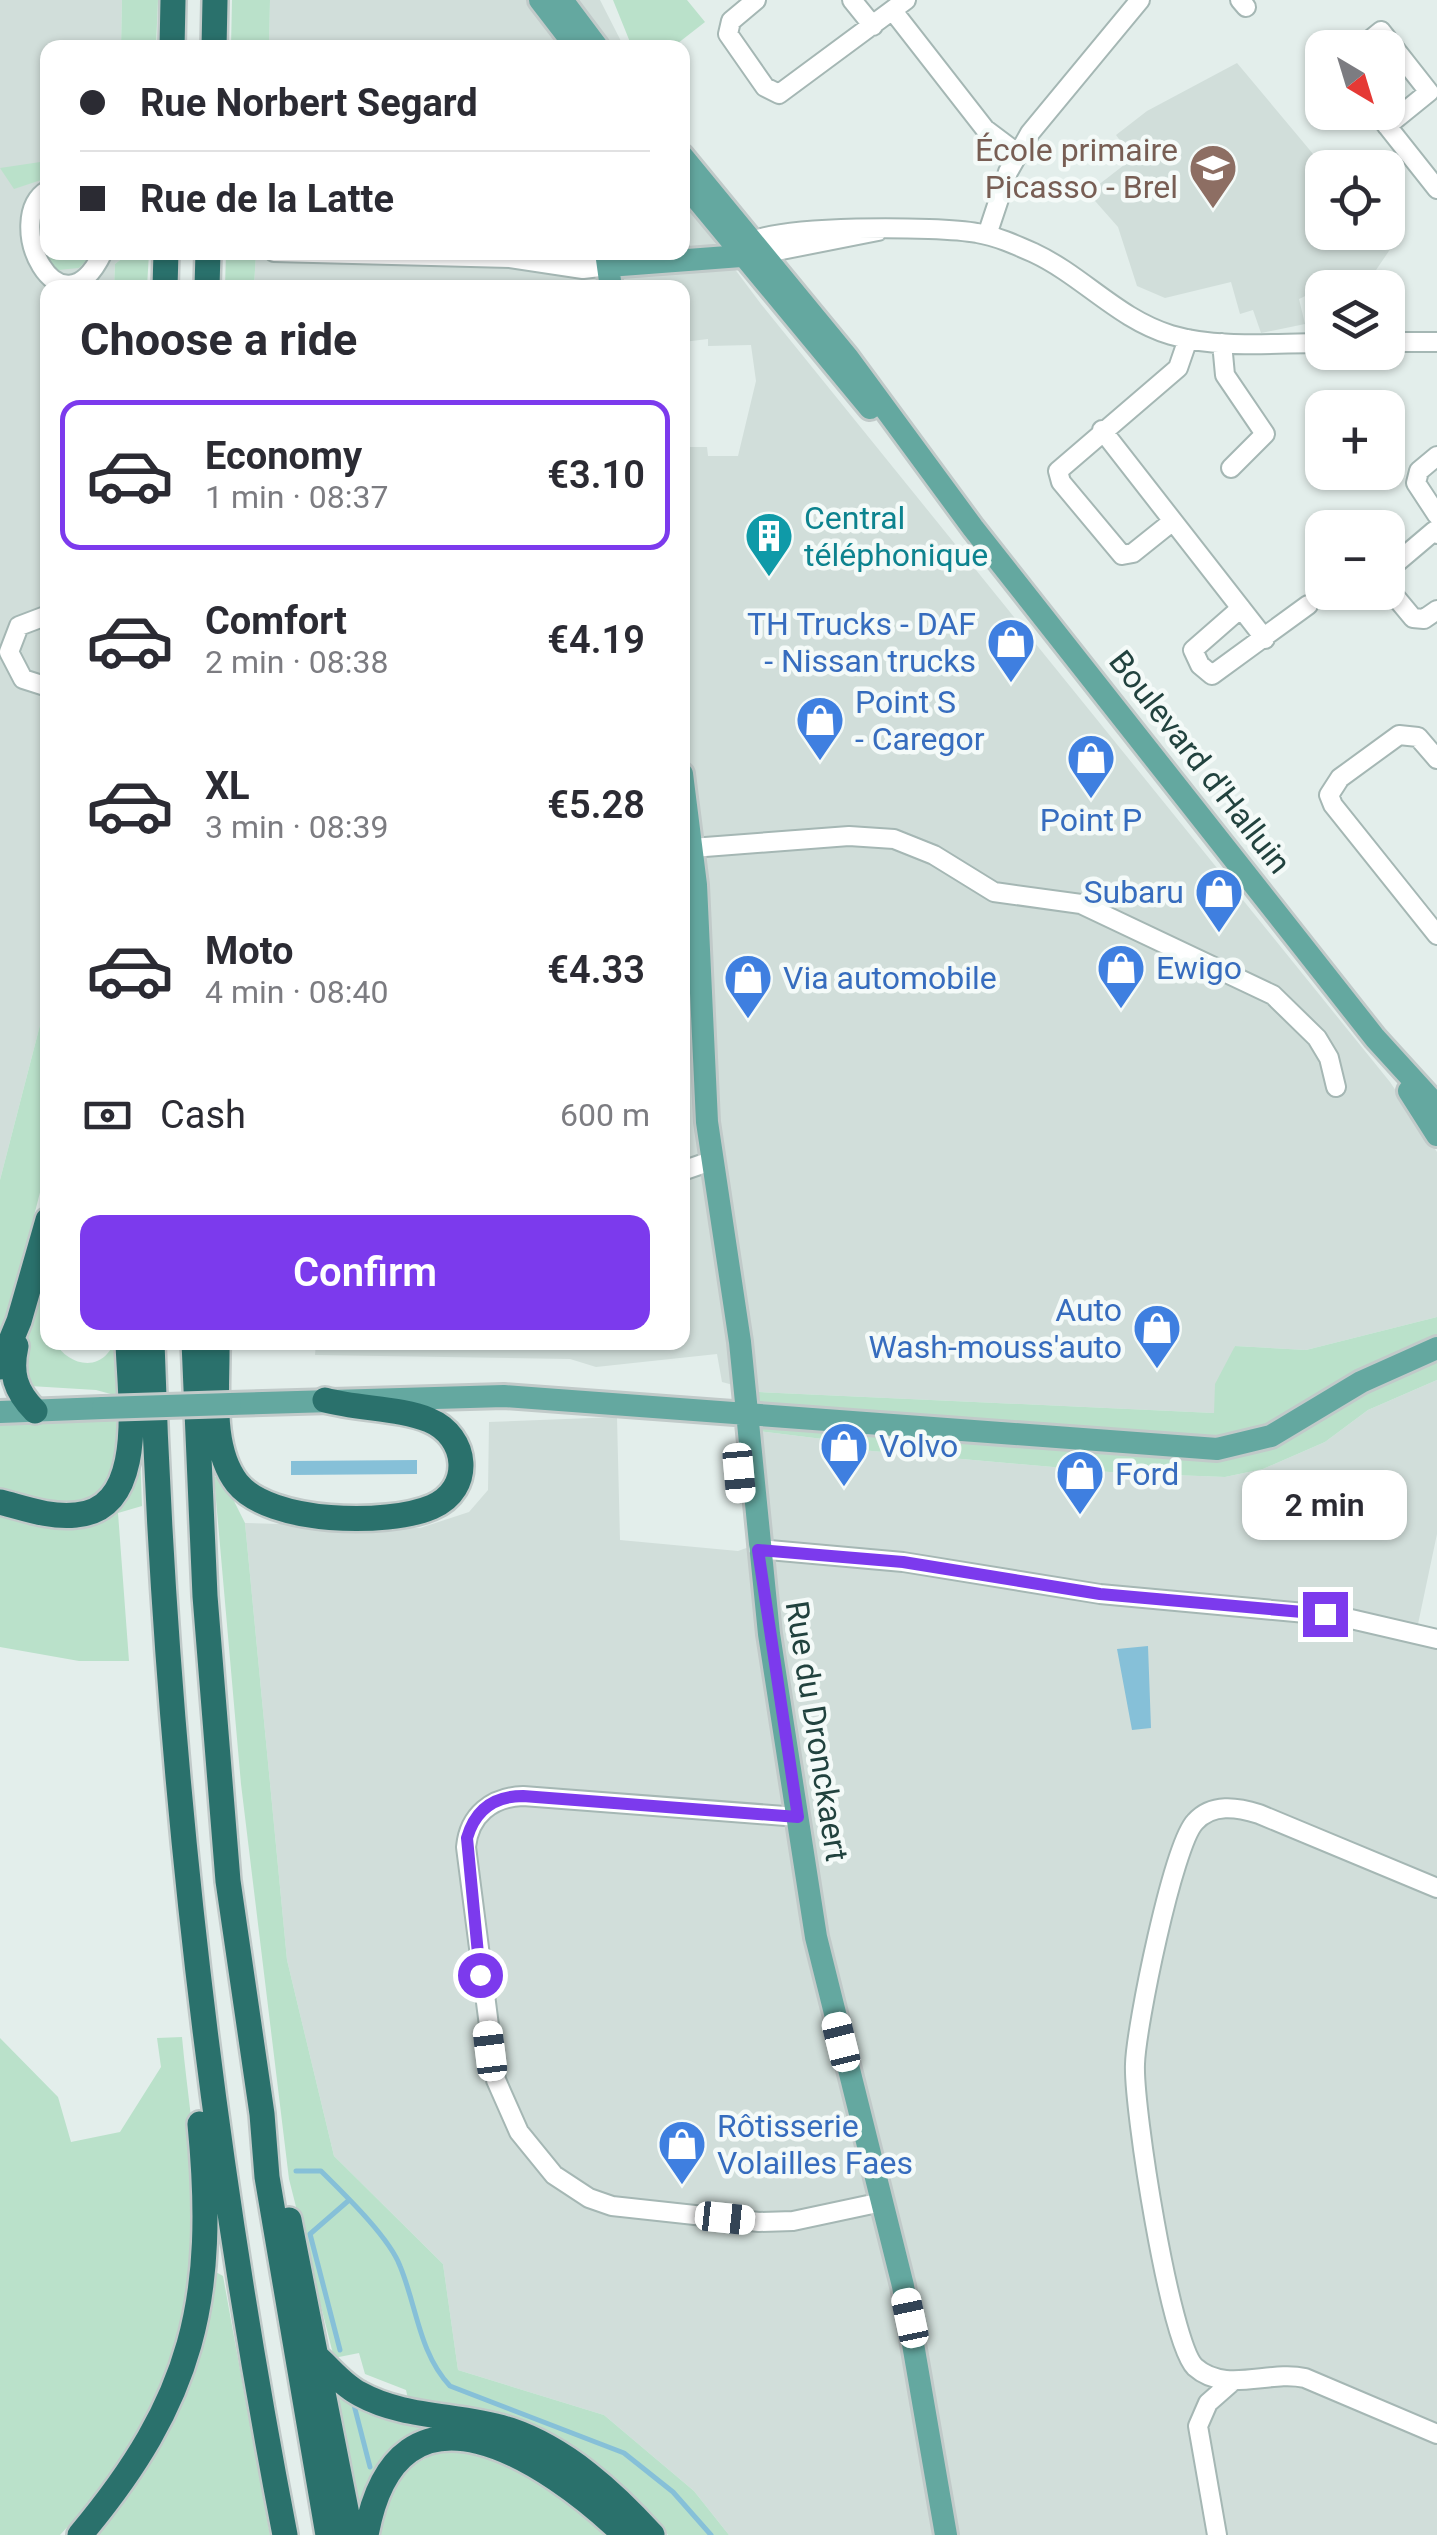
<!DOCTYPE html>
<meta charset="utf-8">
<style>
:root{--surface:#fff;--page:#f7f7f7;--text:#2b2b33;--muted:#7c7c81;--line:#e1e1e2;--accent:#7c3aed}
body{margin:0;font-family:Roboto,sans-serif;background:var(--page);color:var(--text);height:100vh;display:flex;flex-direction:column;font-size:38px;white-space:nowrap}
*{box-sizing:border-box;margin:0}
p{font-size:32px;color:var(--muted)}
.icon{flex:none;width:55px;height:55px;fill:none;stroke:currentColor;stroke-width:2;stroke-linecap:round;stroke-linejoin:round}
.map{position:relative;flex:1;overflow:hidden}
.panel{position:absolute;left:40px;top:280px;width:650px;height:1070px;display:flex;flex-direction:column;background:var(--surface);border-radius:20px;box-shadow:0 2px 8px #0004}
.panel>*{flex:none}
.top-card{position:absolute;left:40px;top:40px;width:650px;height:220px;border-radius:20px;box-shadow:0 2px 8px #0004;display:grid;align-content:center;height:220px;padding:0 40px;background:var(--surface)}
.needle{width:65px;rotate:142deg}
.controls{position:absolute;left:1305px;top:30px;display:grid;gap:20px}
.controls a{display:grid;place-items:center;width:100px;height:100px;border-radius:20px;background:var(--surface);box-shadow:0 2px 8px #0004;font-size:50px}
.end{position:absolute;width:45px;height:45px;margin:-22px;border:12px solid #7c3aed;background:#fff;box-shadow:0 0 0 5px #fff}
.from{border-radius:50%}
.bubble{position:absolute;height:70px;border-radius:20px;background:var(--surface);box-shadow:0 2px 8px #0004;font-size:32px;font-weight:600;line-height:70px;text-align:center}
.car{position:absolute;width:30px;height:60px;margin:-30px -15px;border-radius:12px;box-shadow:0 0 8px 2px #0007;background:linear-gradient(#fff 24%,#345 0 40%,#fff 0 76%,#345 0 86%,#fff 0)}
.top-card b{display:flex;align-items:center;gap:35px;height:95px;font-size:38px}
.top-card b+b{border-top:2px solid var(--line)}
.top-card i{width:25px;height:25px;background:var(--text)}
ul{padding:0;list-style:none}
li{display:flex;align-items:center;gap:30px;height:150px;margin:0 20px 15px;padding:0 20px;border:5px solid transparent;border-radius:20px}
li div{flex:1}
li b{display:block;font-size:38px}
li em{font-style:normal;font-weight:600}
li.current{border-color:var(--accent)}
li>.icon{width:90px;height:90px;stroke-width:1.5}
h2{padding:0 40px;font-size:45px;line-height:120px}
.pay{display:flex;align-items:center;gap:25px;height:110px;padding:0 40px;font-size:38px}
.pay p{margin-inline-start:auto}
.action{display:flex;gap:20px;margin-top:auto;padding:20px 40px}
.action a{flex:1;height:115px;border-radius:20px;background:var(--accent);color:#fff;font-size:40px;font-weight:600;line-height:115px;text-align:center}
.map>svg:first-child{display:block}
.built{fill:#d1deda}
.green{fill:#bae1ca}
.water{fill:#86c0d8}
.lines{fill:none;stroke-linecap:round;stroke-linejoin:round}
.stream{stroke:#86c0d8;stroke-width:5}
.minor-casing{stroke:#a5b7b4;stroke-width:22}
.major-casing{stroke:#c1cac9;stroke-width:28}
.highway-casing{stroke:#c1cac9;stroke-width:30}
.minor{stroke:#fff;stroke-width:18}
.major{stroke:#64a8a0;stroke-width:22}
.highway{stroke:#2a716c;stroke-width:25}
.major-bridge-casing{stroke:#c1cac9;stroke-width:28;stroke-linecap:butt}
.major-bridge{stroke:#64a8a0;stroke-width:22}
.route{stroke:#7c3aed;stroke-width:12}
.labels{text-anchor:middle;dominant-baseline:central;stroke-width:9;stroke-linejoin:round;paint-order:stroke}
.education-label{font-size:32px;fill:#785e54;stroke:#f4faf8;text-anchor:end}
.culture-label{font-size:32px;fill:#0d838f;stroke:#f4faf8;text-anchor:start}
.shop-label{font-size:32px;fill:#366cbe;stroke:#f4faf8;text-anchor:start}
.street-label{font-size:32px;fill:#21423e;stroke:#f4faf8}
</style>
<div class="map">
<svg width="1437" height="2535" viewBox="0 0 1437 2535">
<rect width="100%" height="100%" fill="#e3eeeb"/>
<path class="built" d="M0,0H122L121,47L48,48V252L129,253L115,264L114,287L48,288L47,998L0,1180Z
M270,0H600L624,47L269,48Z
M1237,63L1324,167L1322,232L1378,233L1391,248L1374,273L1341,279L1299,299L1305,324L1261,333L1253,310L1240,314L1231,282L1165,298L1137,286L1118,227L1088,193L1133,158L1116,135L1147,111Z
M683,200L761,304L1390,1082L1437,1152V1317L1306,1350L1235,1346L1214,1413L759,1392L722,1382L717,1354L596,1367L570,1359L315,1355L316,1342H682L683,447H707L708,456H738L756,381L751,345L708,346V339L683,342L682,288H254L256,253L682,252Z
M1437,1380V1534L1418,1624L1437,1629V2535H729L694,2491L604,2415L458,2370L443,2264L334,2156L287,1960L245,1523L420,1528L469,1512L488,1490L489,1422L617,1417L620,1540L738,1551L763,1542L759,1431L847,1442L861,1450L1121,1473L1225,1477L1263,1469L1325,1442L1368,1410Z"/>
<path class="green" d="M122,0H158L156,47H121Z
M232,0H270L269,47H231Z
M613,0H687L705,22L673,47H632Z
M47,161V178L14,189L0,168Z
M47,201L48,252L93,253L79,268L48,271L26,251V220Z
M129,253H149L147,287H114L115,264Z
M226,253H256L254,287H225Z
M47,998V1165L0,1349V1180Z
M47,1257L48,1342L56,1343C64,1360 91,1372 107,1354C110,1351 112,1346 116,1343L118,1396L96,1390L30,1386V1379L24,1386L21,1352Z
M1437,1317V1380L1368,1410L1325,1442L1263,1469L1225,1477L1121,1473L861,1450L847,1442L759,1431V1392L1214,1413L1215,1384L1235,1346L1306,1350Z
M116,1419C116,1431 121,1439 119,1449C107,1521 53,1505 0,1492V1425Z
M140,1453L142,1506L118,1513L129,1661H79L0,1647V1508L81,1523Z
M214,1477H222L245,1523L287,1960L334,2156L443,2264L458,2370L604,2415L694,2491L729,2535H668C573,2440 543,2418 408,2399L406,2390L365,2374L359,2353L334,2358L289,2179L241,1784Z
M182,2037C188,2104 202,2176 196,2243C186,2352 136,2457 60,2535H0V2038L58,2097L71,2142L120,2132L161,2067L157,2038Z
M214,2271L223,2276L270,2535H95C170,2460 190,2370 214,2271Z
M331,2388L449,2424L429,2435L359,2515Z
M448,2449C514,2452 560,2493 607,2535H377C392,2487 397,2466 448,2449Z"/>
<path class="water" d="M417,1460V1474L291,1475V1461Z
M1148,1646L1151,1728L1132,1730L1117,1649Z"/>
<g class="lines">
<path class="stream" d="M296,2171H321C344,2194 389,2237 400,2266C417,2307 419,2353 450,2386L624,2453L673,2492L711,2535
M340,2350L310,2234L348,2201
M354,2405L370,2467"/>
<g class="minor-casing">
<path id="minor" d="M756,0L731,21L728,34L765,87L779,94L906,0
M852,0L873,26
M1240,0L1246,7
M893,11L985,129L1017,153
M1360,48L1381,31L1429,92L1387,126
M1376,112L1437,189
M48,190C0,219 60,343 103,252
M987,235L1008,172L1030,133L1140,0
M745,245C769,224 941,226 977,233C996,236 1016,245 1034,253C1083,276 1118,319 1171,335C1219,349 1273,343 1322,343
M274,252L510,258L583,269L608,266
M756,255L878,231
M1388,342H1437
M1222,343L1225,375L1265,434L1231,468
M1102,430L1265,639
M1437,456L1419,471L1416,483L1437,515
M1173,521L1133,553L1122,555L1061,482L1058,471L1178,368L1188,339
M1388,570L1434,531L1437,534
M1388,588L1413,618L1424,619L1437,610
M1241,608L1193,650L1200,665L1212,675L1308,605
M48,615L19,626L9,652L23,679L48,687
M1437,759L1418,737L1399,735L1340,778L1329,795L1333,805L1437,935
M692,848L849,836L894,839L934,855L994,892L1081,904L1273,995L1317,1038L1329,1058L1336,1087
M682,1171L711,1161
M758,1549L903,1562L1100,1594L1338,1616L1437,1639
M798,1817L523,1796C492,1797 469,1815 466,1847L496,2080L519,2132L554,2175L589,2198L612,2206L759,2222L793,2221L882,2202
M1437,1888L1259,1814C1237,1807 1212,1803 1195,1822C1173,1845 1136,2027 1135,2064C1133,2107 1170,2343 1195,2367C1225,2394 1269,2370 1305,2378L1437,2434
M1217,2535L1198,2426L1208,2403L1233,2381"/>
</g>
<g class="major-casing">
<path id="major" d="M540,0L577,48
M562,0L598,48
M682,156L848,358L973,528L1375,1038L1437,1106
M682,181L870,408
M606,252L611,288
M608,266L741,256
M682,774L696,885L707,1122L740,1342L769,1634L816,1937L903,2286L946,2535
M1409,1091L1437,1135
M230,1404L504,1396L1217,1449L1271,1436L1361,1382L1437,1348
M0,1412L103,1408"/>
</g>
<g class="highway-casing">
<path id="highway" d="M172,48L173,0
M214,48L215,0
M165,288L166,252
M207,288L208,252
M152,1342C164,1743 209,2141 285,2535
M194,1342L205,1596L228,1881L262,2114L267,2177L328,2535
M217,1342C218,1386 209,1447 237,1483C270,1524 387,1526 432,1507C474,1489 468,1436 429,1420C401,1408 358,1409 325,1400
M16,1346C10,1373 15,1391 35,1411
M0,1367L19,1321L48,1220
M0,1502C24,1508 50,1518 76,1515C149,1509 129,1393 128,1342
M289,2220L351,2535
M319,2359C332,2371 344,2386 360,2394C405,2419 461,2414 510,2430C566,2449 613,2492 652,2535
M80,2535C194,2399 217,2299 200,2124
M366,2535C398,2360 548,2461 625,2535"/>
</g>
<use href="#minor" class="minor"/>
<use href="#major" class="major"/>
<use href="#highway" class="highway"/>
<g class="major-bridge-casing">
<path id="major-bridge" d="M103,1408L230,1404"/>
</g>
<use href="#major-bridge" class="major-bridge"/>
</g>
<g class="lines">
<path class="route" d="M480,1975L467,1838C475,1810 494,1796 523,1796L798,1817L758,1550L903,1562L1100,1594L1325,1614"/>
</g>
<defs>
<g id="school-pin" transform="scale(2.5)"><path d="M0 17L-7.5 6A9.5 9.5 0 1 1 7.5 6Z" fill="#8d6e63" stroke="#f4faf8"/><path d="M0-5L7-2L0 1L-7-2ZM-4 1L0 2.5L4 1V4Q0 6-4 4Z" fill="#fff"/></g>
<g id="building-pin" transform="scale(2.5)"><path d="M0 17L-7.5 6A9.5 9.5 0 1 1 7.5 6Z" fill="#0f9aa8" stroke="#f4faf8"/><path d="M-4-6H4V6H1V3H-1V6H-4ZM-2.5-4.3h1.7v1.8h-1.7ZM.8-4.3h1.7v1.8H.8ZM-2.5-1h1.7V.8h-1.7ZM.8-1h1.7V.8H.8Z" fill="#fff"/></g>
<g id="shop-pin" transform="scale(2.5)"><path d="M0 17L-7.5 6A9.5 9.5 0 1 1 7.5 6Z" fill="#3f7fe0" stroke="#f4faf8"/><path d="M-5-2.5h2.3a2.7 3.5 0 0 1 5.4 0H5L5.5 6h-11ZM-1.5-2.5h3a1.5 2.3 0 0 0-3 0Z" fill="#fff"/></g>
</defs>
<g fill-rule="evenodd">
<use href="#school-pin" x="1213" y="168"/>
<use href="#building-pin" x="769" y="536"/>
<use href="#shop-pin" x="1011" y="642"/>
<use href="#shop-pin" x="820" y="720"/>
<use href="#shop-pin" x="1091" y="758"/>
<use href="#shop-pin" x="1219" y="892"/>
<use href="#shop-pin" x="1121" y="968"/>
<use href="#shop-pin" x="748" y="978"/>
<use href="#shop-pin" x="1157" y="1328"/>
<use href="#shop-pin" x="844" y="1446"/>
<use href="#shop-pin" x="1080" y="1474"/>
<use href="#shop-pin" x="682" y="2144"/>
</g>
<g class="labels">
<g class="education-label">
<text x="1178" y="150">École primaire<tspan x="1178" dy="37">Picasso - Brel</tspan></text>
</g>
<g class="culture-label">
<text x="804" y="518">Central<tspan x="804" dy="37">téléphonique</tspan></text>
</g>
<g class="shop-label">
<text x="976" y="624" text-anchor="end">TH Trucks - DAF<tspan x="976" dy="37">- Nissan trucks</tspan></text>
<text x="855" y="702">Point S<tspan x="855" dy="37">- Caregor</tspan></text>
<text x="1091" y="820" text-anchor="middle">Point P</text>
<text x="1184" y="892" text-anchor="end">Subaru</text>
<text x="1156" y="968">Ewigo</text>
<text x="783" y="978">Via automobile</text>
<text x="1122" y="1310" text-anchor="end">Auto<tspan x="1122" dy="37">Wash-mouss'auto</tspan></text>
<text x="879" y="1446">Volvo</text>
<text x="1115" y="1474">Ford</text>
<text x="717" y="2126">Rôtisserie<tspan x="717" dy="37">Volailles Faes</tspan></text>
</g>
<g class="street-label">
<text transform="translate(1200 762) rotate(52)">Boulevard d'Halluin</text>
<text transform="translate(817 1731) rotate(81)">Rue du Dronckaert</text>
</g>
</g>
</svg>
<div class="controls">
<a><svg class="needle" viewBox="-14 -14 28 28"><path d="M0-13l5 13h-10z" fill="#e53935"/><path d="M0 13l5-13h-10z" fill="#7c7c81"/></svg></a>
<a><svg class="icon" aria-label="locate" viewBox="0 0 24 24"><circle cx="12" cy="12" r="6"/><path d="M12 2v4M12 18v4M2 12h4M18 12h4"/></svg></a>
<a><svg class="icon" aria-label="layers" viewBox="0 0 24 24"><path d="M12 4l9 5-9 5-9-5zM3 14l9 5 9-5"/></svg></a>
<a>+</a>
<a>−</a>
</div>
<i class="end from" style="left:480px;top:1975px"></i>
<i class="end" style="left:1325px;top:1614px"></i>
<div class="bubble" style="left:1242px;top:1470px;width:165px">2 min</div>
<i class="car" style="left:739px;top:1473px;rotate:175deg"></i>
<i class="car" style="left:841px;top:2042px;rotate:346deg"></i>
<i class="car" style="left:490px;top:2051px;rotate:353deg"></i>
<i class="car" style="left:725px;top:2218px;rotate:96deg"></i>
<i class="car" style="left:910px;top:2318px;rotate:348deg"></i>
<div class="top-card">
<b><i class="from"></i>Rue Norbert Segard</b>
<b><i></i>Rue de la Latte</b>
</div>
<section class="panel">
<h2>Choose a ride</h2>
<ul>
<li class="current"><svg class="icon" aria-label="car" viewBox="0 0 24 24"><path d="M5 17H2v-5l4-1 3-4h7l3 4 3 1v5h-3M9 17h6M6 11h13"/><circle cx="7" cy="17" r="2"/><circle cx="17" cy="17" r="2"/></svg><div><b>Economy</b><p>1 min · 08:37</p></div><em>€3.10</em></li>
<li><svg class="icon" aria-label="car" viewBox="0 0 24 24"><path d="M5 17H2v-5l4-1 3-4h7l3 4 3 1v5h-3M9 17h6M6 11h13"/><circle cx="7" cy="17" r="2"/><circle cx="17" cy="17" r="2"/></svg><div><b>Comfort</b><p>2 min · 08:38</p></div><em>€4.19</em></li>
<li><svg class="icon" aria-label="car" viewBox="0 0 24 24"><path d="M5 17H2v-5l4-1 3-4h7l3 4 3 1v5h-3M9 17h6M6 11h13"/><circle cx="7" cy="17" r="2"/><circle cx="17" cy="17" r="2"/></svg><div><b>XL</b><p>3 min · 08:39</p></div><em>€5.28</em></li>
<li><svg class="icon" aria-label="car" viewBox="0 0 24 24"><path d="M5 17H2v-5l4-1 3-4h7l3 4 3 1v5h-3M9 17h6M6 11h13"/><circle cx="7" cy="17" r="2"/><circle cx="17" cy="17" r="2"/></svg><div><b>Moto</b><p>4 min · 08:40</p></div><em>€4.33</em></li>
</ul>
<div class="pay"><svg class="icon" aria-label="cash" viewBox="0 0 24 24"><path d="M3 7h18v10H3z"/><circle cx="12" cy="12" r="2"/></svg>Cash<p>600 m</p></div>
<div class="action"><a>Confirm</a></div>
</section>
</div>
